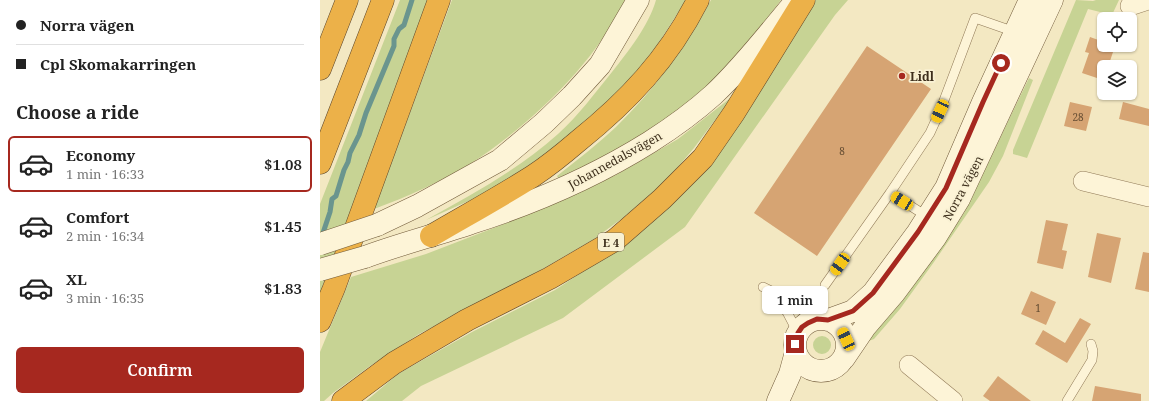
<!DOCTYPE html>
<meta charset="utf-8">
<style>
:root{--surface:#fff;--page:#f2f2f2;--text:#222;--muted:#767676;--line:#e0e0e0;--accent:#a6281f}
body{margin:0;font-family:"Noto Serif",serif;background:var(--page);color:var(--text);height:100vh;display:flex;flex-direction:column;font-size:15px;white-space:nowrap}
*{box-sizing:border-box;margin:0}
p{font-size:13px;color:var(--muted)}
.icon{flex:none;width:22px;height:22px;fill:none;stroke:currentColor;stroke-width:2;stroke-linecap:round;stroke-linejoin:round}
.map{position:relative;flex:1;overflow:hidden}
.details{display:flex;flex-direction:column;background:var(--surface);width:320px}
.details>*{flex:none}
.hud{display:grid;align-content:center;height:88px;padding:0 16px;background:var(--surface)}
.tools{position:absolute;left:777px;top:12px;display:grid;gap:8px}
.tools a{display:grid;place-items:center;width:40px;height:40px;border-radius:6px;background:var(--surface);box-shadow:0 1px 3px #0004;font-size:20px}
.end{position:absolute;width:18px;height:18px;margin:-9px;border:5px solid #a6281f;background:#fff;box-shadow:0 0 0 2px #fff}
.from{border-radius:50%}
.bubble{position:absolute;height:28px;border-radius:6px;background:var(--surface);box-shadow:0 1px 3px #0004;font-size:13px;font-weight:600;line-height:28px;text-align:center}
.car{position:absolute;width:12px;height:24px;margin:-12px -6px;border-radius:5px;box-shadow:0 0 3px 1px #0007;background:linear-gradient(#f5c518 24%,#345 0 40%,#f5c518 0 76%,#345 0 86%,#f5c518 0)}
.hud b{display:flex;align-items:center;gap:14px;height:38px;font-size:15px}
.hud b+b{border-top:1px solid var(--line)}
.hud i{width:10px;height:10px;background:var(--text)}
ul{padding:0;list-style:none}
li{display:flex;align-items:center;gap:12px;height:56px;margin:0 8px 6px;padding:0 8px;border:2px solid transparent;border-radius:6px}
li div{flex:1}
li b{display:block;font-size:15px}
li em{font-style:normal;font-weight:600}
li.on{border-color:var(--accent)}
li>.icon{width:36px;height:36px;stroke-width:1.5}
h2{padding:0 16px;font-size:18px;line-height:48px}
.action{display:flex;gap:8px;margin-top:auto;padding:8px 16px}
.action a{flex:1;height:46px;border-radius:6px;background:var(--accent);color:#fff;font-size:16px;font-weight:600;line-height:46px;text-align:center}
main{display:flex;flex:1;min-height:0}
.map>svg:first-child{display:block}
.green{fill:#c7d394}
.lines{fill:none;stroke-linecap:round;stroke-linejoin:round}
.stream{stroke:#6a958e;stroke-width:5}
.building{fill:#d6a473}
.lane-casing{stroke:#907957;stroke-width:10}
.street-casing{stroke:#907957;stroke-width:20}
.secondary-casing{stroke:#715a3a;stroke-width:23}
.highway-casing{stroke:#5d462b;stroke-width:23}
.lane{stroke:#fdf4d7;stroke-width:9}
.street{stroke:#fdf4d7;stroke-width:19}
.secondary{stroke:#fdf4d7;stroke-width:22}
.highway{stroke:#ecb149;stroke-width:22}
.secondary-bridge-casing{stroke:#715a3a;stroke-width:23;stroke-linecap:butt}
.secondary-bridge{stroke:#fdf4d7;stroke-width:22}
.route{stroke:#a6281f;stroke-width:5}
.poi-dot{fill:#a6281f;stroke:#f9f1d3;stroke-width:1.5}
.labels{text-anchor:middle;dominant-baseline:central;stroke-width:3.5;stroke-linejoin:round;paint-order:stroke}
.number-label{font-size:10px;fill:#644c32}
.shield{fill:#f9f1d3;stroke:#766953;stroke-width:1}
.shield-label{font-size:11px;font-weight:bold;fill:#3e2f1c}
.poi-label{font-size:12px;font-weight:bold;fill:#3e2f1c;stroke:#f9f1d3;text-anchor:start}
.street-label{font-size:12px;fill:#3e2f1c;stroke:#f9f1d3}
</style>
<main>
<section class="details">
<div class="hud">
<b><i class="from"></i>Norra vägen</b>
<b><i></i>Cpl Skomakarringen</b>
</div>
<h2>Choose a ride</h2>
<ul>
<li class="on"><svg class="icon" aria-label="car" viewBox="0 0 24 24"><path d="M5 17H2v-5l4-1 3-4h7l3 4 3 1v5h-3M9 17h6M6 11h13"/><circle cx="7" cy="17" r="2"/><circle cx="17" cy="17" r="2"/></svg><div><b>Economy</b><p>1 min · 16:33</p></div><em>$1.08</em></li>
<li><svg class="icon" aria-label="car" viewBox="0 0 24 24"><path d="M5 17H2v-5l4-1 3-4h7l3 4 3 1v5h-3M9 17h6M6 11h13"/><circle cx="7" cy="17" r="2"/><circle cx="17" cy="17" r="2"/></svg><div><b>Comfort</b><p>2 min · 16:34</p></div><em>$1.45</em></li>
<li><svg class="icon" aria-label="car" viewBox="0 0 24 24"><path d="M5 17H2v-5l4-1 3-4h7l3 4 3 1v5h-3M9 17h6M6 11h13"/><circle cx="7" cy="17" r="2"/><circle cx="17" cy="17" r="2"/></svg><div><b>XL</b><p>3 min · 16:35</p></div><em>$1.83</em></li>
</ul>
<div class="action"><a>Confirm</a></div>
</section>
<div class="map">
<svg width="829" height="401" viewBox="0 0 829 401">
<rect width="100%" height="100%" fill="#f3e8c2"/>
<path class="green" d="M80,0H110L0,293V204Z
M132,0H305C275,64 209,126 150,164C120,182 87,197 54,209Z
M336,0H366L338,44L314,76L281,112L211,167L162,195L106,220C153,194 199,169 238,134C258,116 275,93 292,72C308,52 329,25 336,0Z
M391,0H461C448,17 436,35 422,51C376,106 304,151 238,178L237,176C257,160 278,144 296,127C334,90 366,47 391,0Z
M496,0H528L515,15L365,227L243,318L101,386L82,401H46L78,374L152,332L235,290L302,246L425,115Z
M756,0L773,1L776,0H799L792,15L768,9L707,158L693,154V150Z
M709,78L713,80L683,156L669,182L614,262L580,309L554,339L546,342L612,260L644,213Z
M413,96L374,148L346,181L304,217L274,239L212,275L99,334L50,366L13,393L4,401H0V352L31,277L106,254L184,224L296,175L358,139Z
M493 345a9 9 0 1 1 18 0a9 9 0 1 1-18 0Z"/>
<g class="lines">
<path class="stream" d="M2,236L10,212L12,199L16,196L24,170L28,162L30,153L39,135L46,113L74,46V39L79,29L84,25L92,0"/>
</g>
<path class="building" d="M770,37L784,42V45L795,46L788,67H784L780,79L762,73L769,53L765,52Z
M547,46L611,89L497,256L434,213Z
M750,102L772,107L766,131L744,126Z
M803,102L829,109V126L799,119Z
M726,220L748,224L742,250L747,251L743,269L717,263Z
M777,233L801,238L791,283L768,277Z
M823,252L829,253V292L815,289Z
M711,291L736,302L726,325L701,314Z
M760,318L771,324L747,363L715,344L723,330L745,343Z
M678,376L711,401H670L663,396Z
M775,386L821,394V401H772Z"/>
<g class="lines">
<g class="lane-casing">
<path id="lane" d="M570,193L608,217
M505,285L570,193L610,133L620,111L655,18L695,32
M443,287L476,303L497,319
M447,291L467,312L478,333
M747,401L772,360L773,351L771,344"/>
</g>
<g class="street-casing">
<path id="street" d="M810,6L828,0
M763,181L829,197
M589,365L633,401"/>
</g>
<g class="secondary-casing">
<path id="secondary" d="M57,225L97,206L180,160L224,123L252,96L280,65L318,0
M45,257C80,244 116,235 151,223C214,203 274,177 330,142C352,128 373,113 393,95C423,67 448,34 475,2
M475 345a26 26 0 1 1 52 0a26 26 0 1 1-52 0Z
M508,320L533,311L553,293L598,232L626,188L663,102L710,0
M524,358L545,327L575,292L615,238L639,199L732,0
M458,401L470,374L476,352"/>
</g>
<g class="highway-casing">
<path id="highway" d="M0,69L27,0
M0,163L63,0
M111,236C145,216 180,197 213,176C228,166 243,154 257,142C308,101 348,59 378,0
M0,321L14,288L119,0
M23,401L74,363L147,320L230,278L295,240L342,199L383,158L414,113L484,0"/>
</g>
<use href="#lane" class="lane"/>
<use href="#street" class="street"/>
<use href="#secondary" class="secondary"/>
<use href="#highway" class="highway"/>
<g class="secondary-bridge-casing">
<path id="secondary-bridge" d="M0,244L57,225
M0,270L45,257"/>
</g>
<use href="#secondary-bridge" class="secondary-bridge"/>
</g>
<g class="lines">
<path class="route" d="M475,344L478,333L482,327L488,323L497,319L508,320L533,311L553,293L598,232L626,188L663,102L681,63"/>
</g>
<circle class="poi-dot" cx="582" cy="76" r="4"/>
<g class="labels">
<g class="number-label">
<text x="758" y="117">28</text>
<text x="522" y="151">8</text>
<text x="718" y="308">1</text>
</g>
<rect class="shield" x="278" y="233" width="26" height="18" rx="3"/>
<g class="shield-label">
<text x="291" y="242">E 4</text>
</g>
<g class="poi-label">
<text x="590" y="76">Lidl</text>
</g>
<g class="street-label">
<text transform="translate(295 160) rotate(-29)">Johannedalsvägen</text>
<text transform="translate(643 188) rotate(-62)">Norra vägen</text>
</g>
</g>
</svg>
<div class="tools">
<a><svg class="icon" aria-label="locate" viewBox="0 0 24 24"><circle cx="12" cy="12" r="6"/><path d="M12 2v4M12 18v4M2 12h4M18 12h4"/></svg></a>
<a><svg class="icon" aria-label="layers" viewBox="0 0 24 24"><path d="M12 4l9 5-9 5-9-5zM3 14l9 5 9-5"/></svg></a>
</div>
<i class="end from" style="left:681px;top:63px"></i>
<i class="end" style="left:475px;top:344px"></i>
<div class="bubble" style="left:442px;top:286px;width:66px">1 min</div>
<i class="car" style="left:620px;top:111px;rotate:205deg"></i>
<i class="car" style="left:582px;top:201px;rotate:302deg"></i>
<i class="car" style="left:520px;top:264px;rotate:215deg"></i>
<i class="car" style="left:526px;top:339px;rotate:335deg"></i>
</div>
</main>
